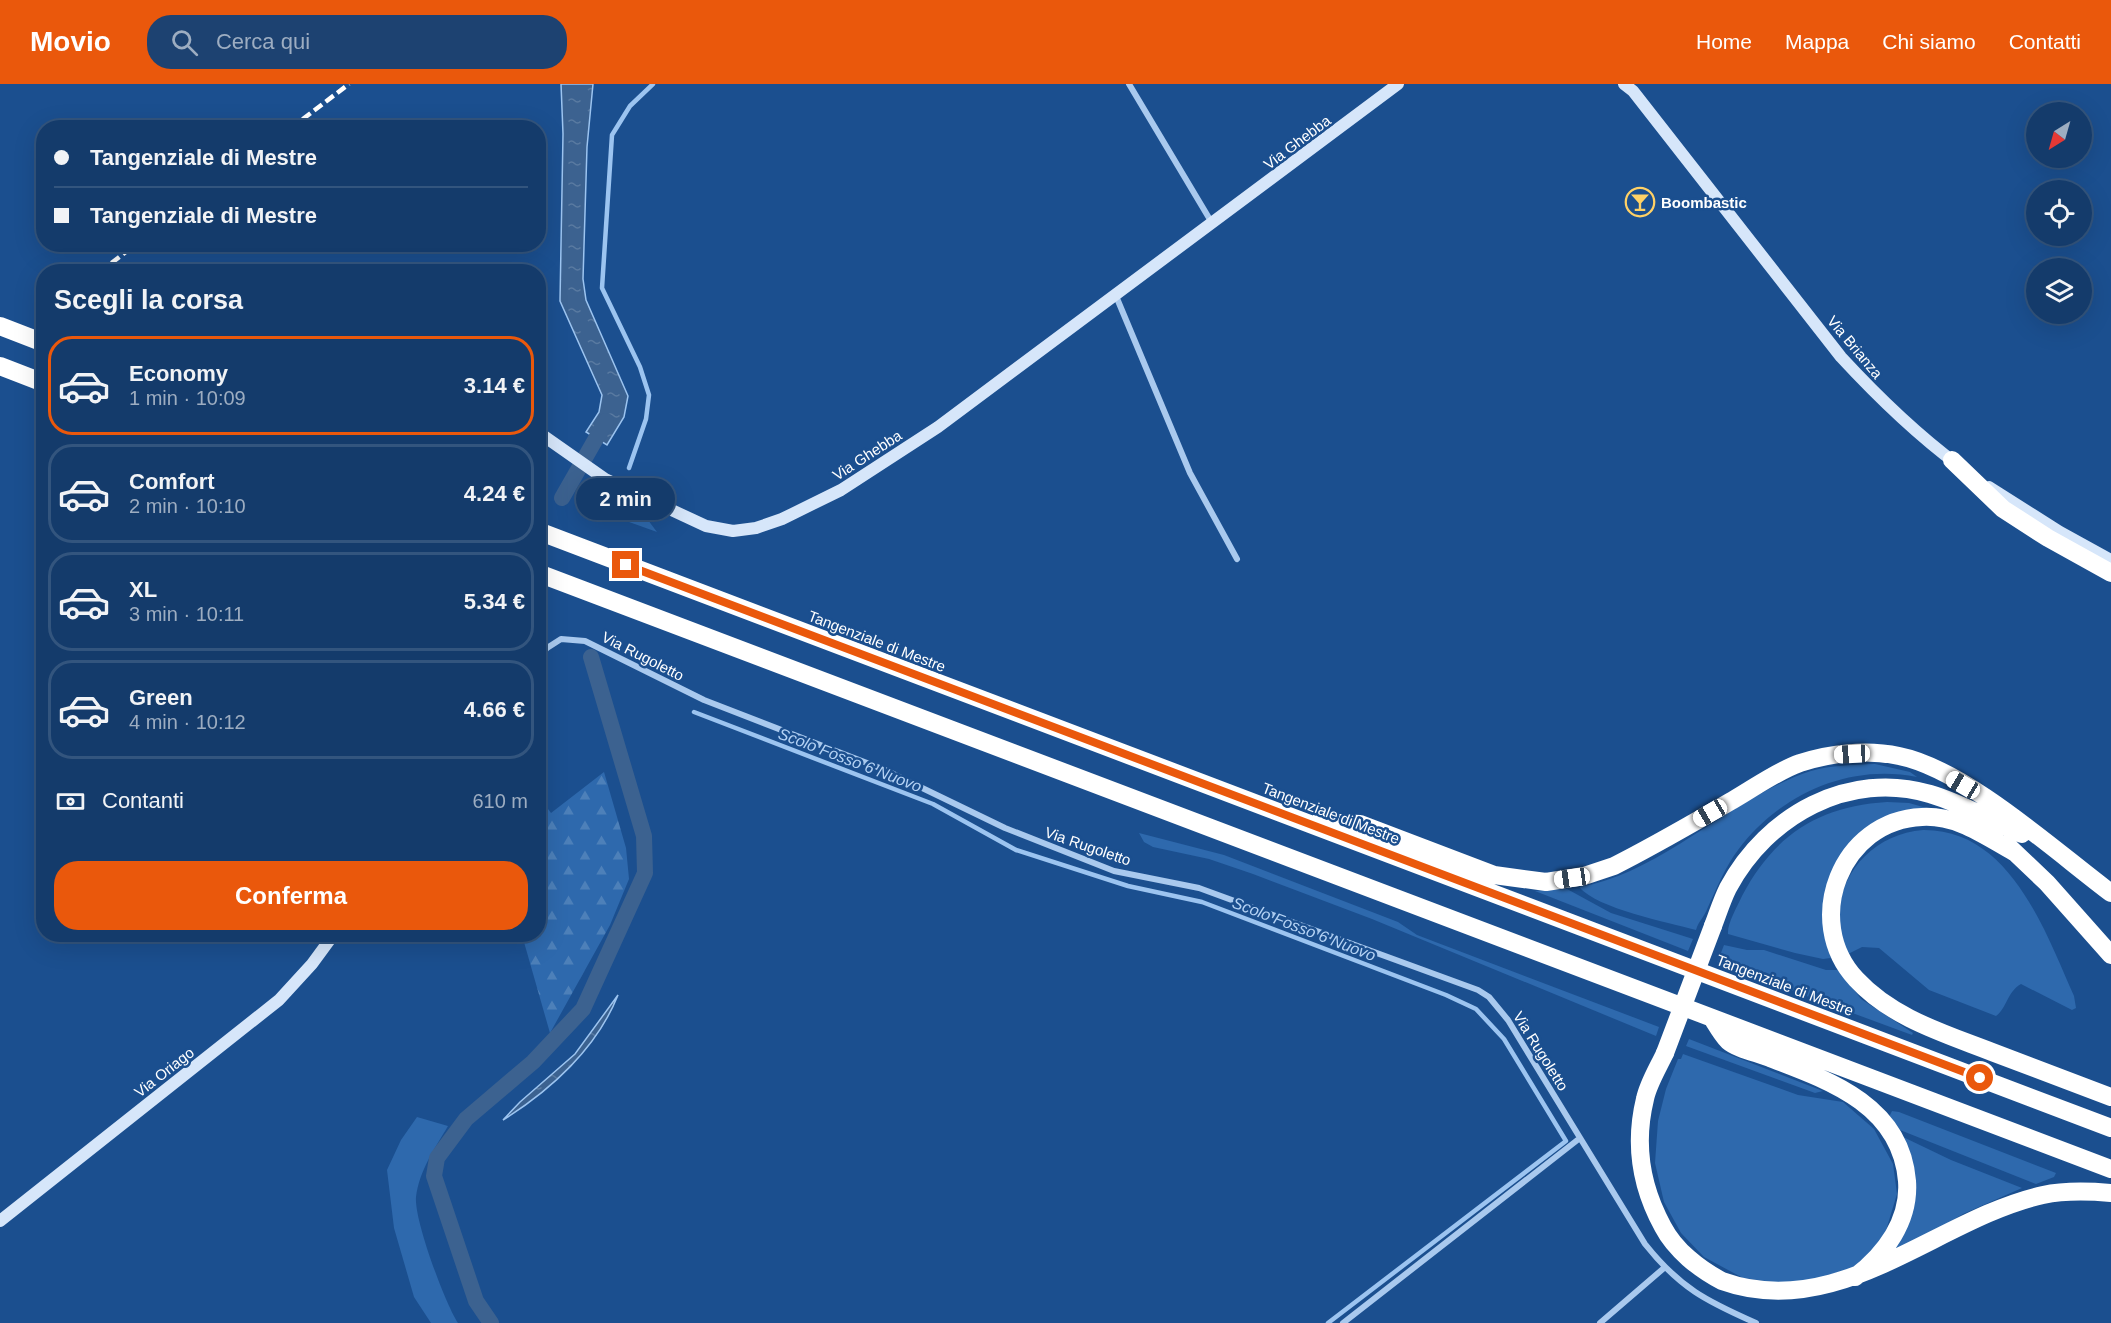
<!DOCTYPE html>
<html lang="it">
<meta charset="utf-8">
<style>
:root{--surface:#143b6b;--page:#1d4271;--text:#f1f3f6;--muted:#9dadc1;--line:#33557e;--accent:#ea580c}
body{margin:0;font-family:Arial,sans-serif;background:var(--page);color:var(--text);height:100vh;display:flex;flex-direction:column;font-size:22px;white-space:nowrap}
*{box-sizing:border-box;margin:0}
p{font-size:20px;color:var(--muted)}
.icon{flex:none;width:33px;height:33px;fill:none;stroke:currentColor;stroke-width:2;stroke-linecap:round;stroke-linejoin:round}
.map{position:relative;flex:1;overflow:hidden}
.drawer{position:absolute;left:36px;top:180px;width:510px;height:678px;display:flex;flex-direction:column;background:var(--surface);border-radius:24px;box-shadow:0 6px 24px #0002,0 0 0 2px var(--line)}
.drawer>*{flex:none}
.hud{position:absolute;left:36px;top:36px;width:510px;height:132px;border-radius:24px;box-shadow:0 6px 24px #0002,0 0 0 2px var(--line);display:grid;align-content:center;height:132px;padding:0 18px;background:var(--surface)}
.needle{width:39px;rotate:217deg}
.fabs{position:absolute;left:2026px;top:18px;display:grid;gap:12px}
.fabs a{display:grid;place-items:center;width:66px;height:66px;border-radius:50%;background:var(--surface);box-shadow:0 6px 24px #0002,0 0 0 2px var(--line);font-size:30px}
.end{position:absolute;width:27px;height:27px;margin:-14px;border:8px solid #ea580c;background:#fff;box-shadow:0 0 0 3px #fff}
.from{border-radius:50%}
.bubble{position:absolute;height:42px;border-radius:21px;background:var(--surface);box-shadow:0 6px 24px #0002,0 0 0 2px var(--line);font-size:20px;font-weight:700;line-height:42px;text-align:center}
.car{position:absolute;width:18px;height:36px;margin:-18px -9px;border-radius:8px;box-shadow:0 0 4px 2px #0007;background:linear-gradient(#fff 24%,#345 0 40%,#fff 0 76%,#345 0 86%,#fff 0)}
.hud b{display:flex;align-items:center;gap:21px;height:57px;font-size:22px}
.hud b+b{border-top:2px solid var(--line)}
.hud i{width:15px;height:15px;background:var(--text)}
ul{padding:0;list-style:none}
li{display:flex;align-items:center;gap:18px;height:99px;margin:0 12px 9px;padding:0 6px;border:3px solid var(--line);border-radius:24px}
li div{flex:1}
li b{display:block;font-size:22px}
li em{font-style:normal;font-weight:700}
li.current{border-color:var(--accent)}
li>.icon{width:54px;height:54px;stroke-width:1.5}
h2{padding:0 18px;font-size:27px;line-height:72px}
.pay{display:flex;align-items:center;gap:15px;height:66px;padding:0 18px;font-size:22px}
.pay p{margin-inline-start:auto}
.primary-button{display:flex;gap:12px;margin-top:auto;padding:12px 18px}
.primary-button a{flex:1;height:69px;border-radius:24px;background:var(--accent);color:#fff;font-size:24px;font-weight:700;line-height:69px;text-align:center}
header{display:flex;align-items:center;gap:36px;box-sizing:border-box;height:84px;padding:0 30px;background:var(--accent);color:#fff}
header strong{font-size:28px}
nav{display:flex;gap:33px;margin-inline-start:auto;font-size:21px}
.search{width:420px;height:54px;background:var(--page);display:flex;align-items:center;gap:15px;box-sizing:border-box;padding:0 21px;border-radius:24px;color:var(--muted);font-size:22px}
.map>svg:first-child{display:block}
.green{fill:#2e69ad}
.forest{fill:url(#forest-firs)}
.water{fill:url(#water-ripples);stroke:#9cc4f0;stroke-width:1.5}
.lines{fill:none;stroke-linecap:round;stroke-linejoin:round}
.stream{stroke:#9cc4f0;stroke-width:4.5}
.canal{stroke:#3c6290;stroke-width:16}
.street{stroke:#a9c9ee;stroke-width:6}
.secondary{stroke:#d6e6fa;stroke-width:12}
.highway{stroke:#fff;stroke-width:18}
.rail{stroke:#fff;stroke-width:4.5;stroke-dasharray:10 4.5;stroke-linecap:butt}
.highway-bridge{stroke:#fff;stroke-width:18}
.route{stroke:#ea580c;stroke-width:8}
.labels{text-anchor:middle;dominant-baseline:central;stroke-width:5;stroke-linejoin:round;paint-order:stroke}
.street-label{font-size:15px;fill:#fff;stroke:#1b4f8f}
.poi-label{font-size:15px;font-weight:bold;fill:#fff;stroke:#1b4f8f;text-anchor:start}
.water-label{font-size:16px;font-style:italic;fill:#b5d3f5;stroke:#1b4f8f}
</style>
<header>
<strong>Movio</strong>
<div class="search"><svg class="icon" aria-label="search" viewBox="0 0 24 24"><circle cx="10" cy="10" r="6"/><path d="M15 15l6 6"/></svg>Cerca qui</div>
<nav><a>Home</a><a>Mappa</a><a>Chi siamo</a><a>Contatti</a></nav>
</header>
<div class="map">
<svg width="2111" height="1239" viewBox="0 0 2111 1239">
<defs>
<pattern id="forest-firs" width="22" height="20" patternUnits="userSpaceOnUse" patternTransform="scale(1.5)"><rect width="22" height="20" fill="#2e69ad"/><path d="M5 1l3.5 6h-7zM16 11l3.5 6h-7z" fill="#4d80b9"/></pattern>
<pattern id="water-ripples" width="26" height="14" patternUnits="userSpaceOnUse" patternTransform="scale(1.5)"><rect width="26" height="14" fill="#3c6290"/><path d="M2 4q2-2 4 0t4 0M15 11q2-2 4 0t4 0" fill="none" stroke="#597aa1"/></pattern>
</defs>
<rect width="100%" height="100%" fill="#1b4f8f"/>
<path class="green" d="M589,397L648,436L657,448L576,419Z
M1875,680L1910,688L1917,693C1848,679 1779,711 1738,766C1725,783 1717,804 1708,823C1704,834 1699,836 1696,846C1667,838 1598,825 1579,803C1659,791 1733,712 1811,687C1831,681 1854,681 1875,680Z
M1887,718L1909,719L1930,725L1897,733L1824,814L1823,843L1831,874L1823,875L1795,869L1728,850C1727,840 1737,823 1742,812C1774,751 1819,722 1887,718Z
M1923,746C2010,745 2045,847 2074,912L2076,924L2072,926L2021,900C2007,908 2007,924 1996,932L1929,906L1879,864L1862,863L1844,872C1842,859 1837,843 1838,830C1843,783 1877,750 1923,746Z
M1139,749L1224,771L1398,838L1417,851L1659,943L1656,952L1372,835L1253,790L1209,775L1153,763L1144,758Z
M1567,805L1611,829L1693,855L1688,867L1535,807Z
M1724,861L1747,866H1764L1826,886H1839L1861,915L1913,949L1912,951L1717,879Z
M1689,955L1823,1007L1815,1009L1686,962Z
M1683,970L1798,1011L1843,1018L1874,1045L1893,1080L1897,1110L1884,1153L1863,1175L1852,1184L1795,1201L1743,1194L1704,1173L1681,1149L1664,1118L1655,1079L1658,1037L1666,1005L1678,975H1681Z
M1892,1027L1899,1028L2056,1089L2054,1093L2036,1100L1900,1046L1901,1052L1951,1076L2022,1104L1963,1130L1889,1174L1906,1142L1889,1033Z
M417,1033L448,1042C435,1064 419,1087 416,1113C414,1136 445,1219 458,1239H431L414,1213L394,1144L387,1086L401,1056Z"/>
<path class="forest" d="M604,688L626,764L629,795L610,841L550,949L522,851L538,850L539,713L551,729Z"/>
<path class="water" d="M561,0H593L587,63L583,195L586,216L628,312L624,333L607,361L586,348L599,328L602,311L560,217L563,50Z
M618,911C597,964 551,1006 503,1036L520,1018L575,970Z"/>
<g class="lines">
<path class="stream" d="M629,384L646,335L649,311L640,283L602,204L612,51L630,22L653,0
M694,628L933,720L1016,766L1128,802L1202,818L1446,911L1476,925L1504,955L1566,1057L1328,1239"/>
<path class="canal" d="M562,414L606,337
M491,1239L476,1217L434,1092L437,1074L466,1035L533,978L583,925L645,789L644,752L591,573"/>
<path class="street" d="M1129,0L1212,139
M1116,212L1190,389L1237,475
M538,574L547,564L561,555L585,557L704,616L885,686L1005,744L1114,787L1199,804L1478,906L1489,913L1508,936L1645,1160C1680,1204 1706,1217 1756,1239
M1343,1239L1580,1054
M1600,1239L1664,1184"/>
<path class="secondary" d="M1624,0L1633,7L1841,273C1878,313 1915,349 1958,381
M538,348L605,395L706,442L733,447L756,444L782,435L841,406L938,343L1398,0
M1989,403L2060,448L2111,476
M0,1137L279,916L312,880L334,850"/>
<path class="highway" d="M0,242L44,259
M0,282L44,299
M1952,376L2003,425L2048,454L2111,489
M538,447L2111,1044
M538,489L2111,1085
M1319,738L1360,740L1494,791L1546,798L1584,792L1614,782C1654,762 1693,739 1733,716C1754,704 1777,687 1800,679C1831,669 1867,665 1899,672C1965,685 2056,768 2111,809
M2006,760L2047,799L2111,871
M2014,768C1985,752 1957,731 1922,733C1841,736 1802,837 1856,895C1892,934 1943,949 1992,968C2031,983 2071,998 2111,1013
M1713,842C1718,829 1722,816 1728,804C1767,731 1849,686 1930,710C1961,719 1992,737 2022,750
M1712,934C1717,942 1722,951 1728,957C1737,965 1758,969 1770,974C1831,997 1901,1022 1907,1097C1910,1137 1885,1170 1855,1193
M1665,969C1658,984 1648,1000 1645,1015C1634,1060 1641,1103 1663,1143C1675,1166 1699,1185 1722,1197C1839,1239 1938,1134 2043,1111C2066,1106 2088,1107 2111,1109"/>
<path class="rail" d="M291,44L349,0
M100,188L136,160"/>
<path class="highway-bridge" d="M1665,969L1713,842"/>
</g>
<g class="lines">
<path class="route" d="M626,481L1980,994"/>
</g>
<defs>
<g id="bar-ring" transform="scale(1.5)"><circle r="9.5" fill="#1b4f8f" stroke="#ffd166" stroke-width="1.5"/><path d="M-6-5H6L.8 .8V4.5H3.5V6h-7V4.5H-.8V.8Z" fill="#ffd166"/></g>
</defs>
<g fill-rule="evenodd">
<use href="#bar-ring" x="1640" y="118"/>
</g>
<g class="labels">
<g class="street-label">
<text transform="translate(1297 58) rotate(-37)">Via Ghebba</text>
<text transform="translate(1855 263) rotate(50)">Via Brianza</text>
<text transform="translate(867 371) rotate(-33)">Via Ghebba</text>
<text transform="translate(877 557) rotate(21)">Tangenziale di Mestre</text>
<text transform="translate(643 572) rotate(27)">Via Rugoletto</text>
<text transform="translate(1331 729) rotate(21)">Tangenziale di Mestre</text>
<text transform="translate(1088 762) rotate(19)">Via Rugoletto</text>
<text transform="translate(1785 901) rotate(21)">Tangenziale di Mestre</text>
<text transform="translate(1541 967) rotate(58)">Via Rugoletto</text>
<text transform="translate(164 988) rotate(-38)">Via Oriago</text>
</g>
<g class="poi-label">
<text x="1661" y="118">Boombastic</text>
</g>
<g class="water-label">
<text transform="translate(850 676) rotate(21)">Scolo Fosso 6 Nuovo</text>
<text transform="translate(1304 845) rotate(21)">Scolo Fosso 6 Nuovo</text>
</g>
</g>
</svg>
<div class="fabs">
<a><svg class="needle" viewBox="-14 -14 28 28"><path d="M0-13l5 13h-10z" fill="#e53935"/><path d="M0 13l5-13h-10z" fill="#9dadc1"/></svg></a>
<a><svg class="icon" aria-label="locate" viewBox="0 0 24 24"><circle cx="12" cy="12" r="6"/><path d="M12 2v4M12 18v4M2 12h4M18 12h4"/></svg></a>
<a><svg class="icon" aria-label="layers" viewBox="0 0 24 24"><path d="M12 4l9 5-9 5-9-5zM3 14l9 5 9-5"/></svg></a>
</div>
<i class="end from" style="left:1980px;top:994px"></i>
<i class="end" style="left:626px;top:481px"></i>
<div class="bubble" style="left:576px;top:394px;width:99px">2 min</div>
<i class="car" style="left:1852px;top:670px;rotate:267deg"></i>
<i class="car" style="left:1963px;top:701px;rotate:300deg"></i>
<i class="car" style="left:1710px;top:729px;rotate:240deg"></i>
<i class="car" style="left:1572px;top:794px;rotate:262deg"></i>
<div class="hud">
<b><i class="from"></i>Tangenziale di Mestre</b>
<b><i></i>Tangenziale di Mestre</b>
</div>
<section class="drawer">
<h2>Scegli la corsa</h2>
<ul>
<li class="current"><svg class="icon" aria-label="car" viewBox="0 0 24 24"><path d="M5 17H2v-5l4-1 3-4h7l3 4 3 1v5h-3M9 17h6M6 11h13"/><circle cx="7" cy="17" r="2"/><circle cx="17" cy="17" r="2"/></svg><div><b>Economy</b><p>1 min · 10:09</p></div><em>3.14 €</em></li>
<li><svg class="icon" aria-label="car" viewBox="0 0 24 24"><path d="M5 17H2v-5l4-1 3-4h7l3 4 3 1v5h-3M9 17h6M6 11h13"/><circle cx="7" cy="17" r="2"/><circle cx="17" cy="17" r="2"/></svg><div><b>Comfort</b><p>2 min · 10:10</p></div><em>4.24 €</em></li>
<li><svg class="icon" aria-label="car" viewBox="0 0 24 24"><path d="M5 17H2v-5l4-1 3-4h7l3 4 3 1v5h-3M9 17h6M6 11h13"/><circle cx="7" cy="17" r="2"/><circle cx="17" cy="17" r="2"/></svg><div><b>XL</b><p>3 min · 10:11</p></div><em>5.34 €</em></li>
<li><svg class="icon" aria-label="car" viewBox="0 0 24 24"><path d="M5 17H2v-5l4-1 3-4h7l3 4 3 1v5h-3M9 17h6M6 11h13"/><circle cx="7" cy="17" r="2"/><circle cx="17" cy="17" r="2"/></svg><div><b>Green</b><p>4 min · 10:12</p></div><em>4.66 €</em></li>
</ul>
<div class="pay"><svg class="icon" aria-label="cash" viewBox="0 0 24 24"><path d="M3 7h18v10H3z"/><circle cx="12" cy="12" r="2"/></svg>Contanti<p>610 m</p></div>
<div class="primary-button"><a>Conferma</a></div>
</section>
</div>
